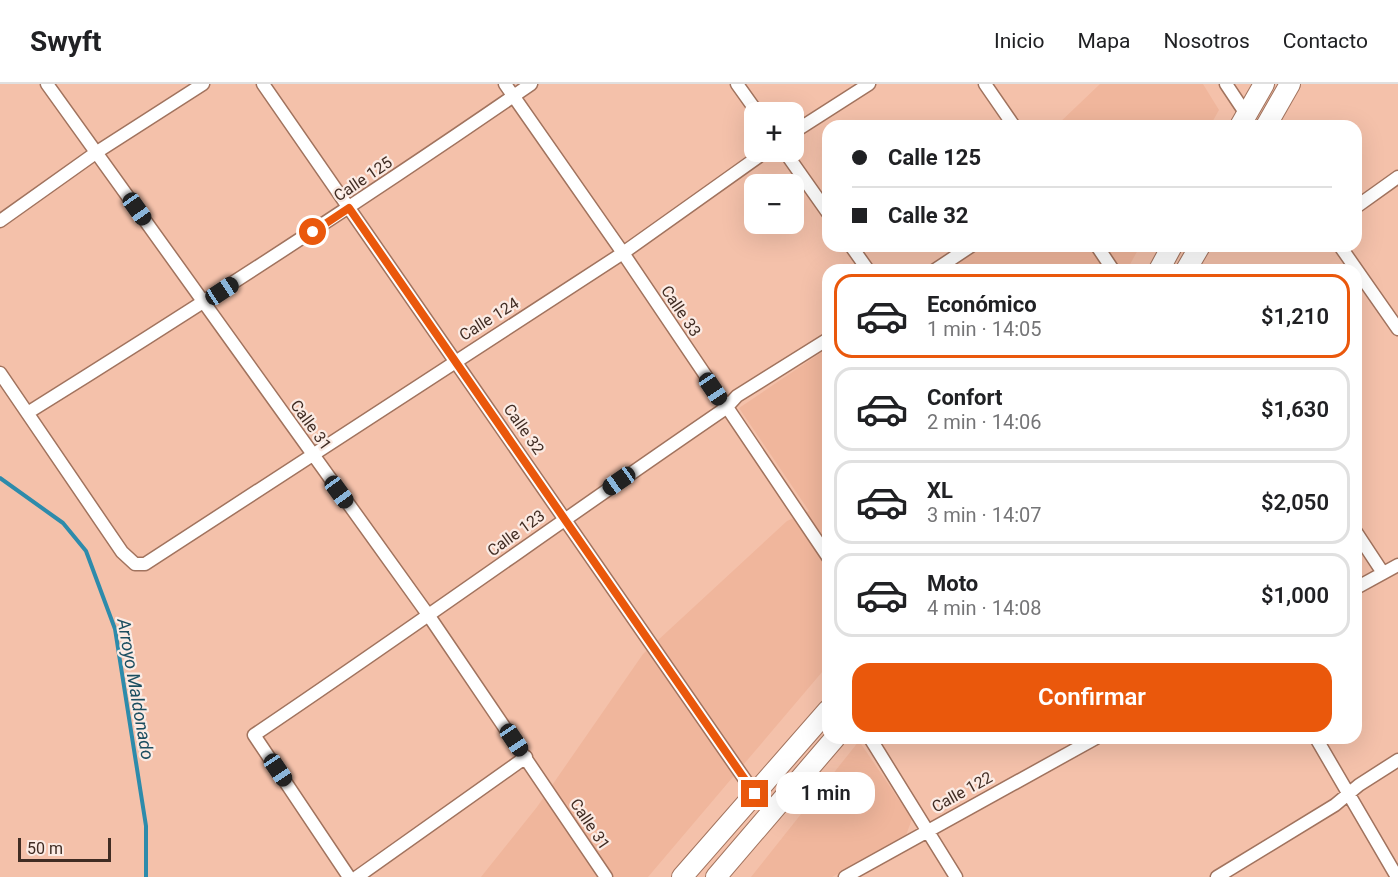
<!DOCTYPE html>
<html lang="es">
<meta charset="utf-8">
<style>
:root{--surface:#fff;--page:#f6f6f6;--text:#202124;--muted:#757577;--line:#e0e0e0;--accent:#ea580c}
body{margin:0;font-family:Roboto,sans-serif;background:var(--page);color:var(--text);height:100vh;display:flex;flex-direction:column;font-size:22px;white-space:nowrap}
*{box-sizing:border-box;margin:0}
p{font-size:20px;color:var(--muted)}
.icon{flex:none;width:33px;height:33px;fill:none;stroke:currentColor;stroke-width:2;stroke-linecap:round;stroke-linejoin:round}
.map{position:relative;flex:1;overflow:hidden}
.side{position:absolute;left:822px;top:180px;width:540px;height:480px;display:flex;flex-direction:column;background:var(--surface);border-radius:18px;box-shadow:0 6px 24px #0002}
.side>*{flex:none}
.banner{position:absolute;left:822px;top:36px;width:540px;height:132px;border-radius:18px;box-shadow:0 6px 24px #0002;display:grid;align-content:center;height:132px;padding:0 30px;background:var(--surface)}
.buttons{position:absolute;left:744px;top:18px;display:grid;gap:12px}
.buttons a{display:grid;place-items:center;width:60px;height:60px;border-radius:12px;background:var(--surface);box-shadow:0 6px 24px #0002;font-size:30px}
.scale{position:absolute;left:18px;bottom:15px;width:93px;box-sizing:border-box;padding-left:6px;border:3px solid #402c23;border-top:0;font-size:16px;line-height:21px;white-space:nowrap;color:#402c23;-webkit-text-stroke:4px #fbebe4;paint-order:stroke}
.end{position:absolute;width:27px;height:27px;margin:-14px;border:8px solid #ea580c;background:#fff;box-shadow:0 0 0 3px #fff}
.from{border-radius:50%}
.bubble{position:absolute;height:42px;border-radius:18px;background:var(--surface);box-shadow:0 6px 24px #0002;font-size:20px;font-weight:600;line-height:42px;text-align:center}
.car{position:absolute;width:18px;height:36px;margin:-18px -9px;border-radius:8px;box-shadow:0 0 4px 2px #0007;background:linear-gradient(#222 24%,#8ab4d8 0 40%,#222 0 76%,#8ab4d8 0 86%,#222 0)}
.banner b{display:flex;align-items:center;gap:21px;height:57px;font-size:22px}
.banner b+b{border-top:2px solid var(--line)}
.banner i{width:15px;height:15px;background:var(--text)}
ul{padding:10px 0 0;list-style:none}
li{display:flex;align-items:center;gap:18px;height:84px;margin:0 12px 9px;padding:0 18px;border:3px solid var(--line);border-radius:18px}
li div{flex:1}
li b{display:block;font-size:22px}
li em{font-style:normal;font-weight:600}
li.current{border-color:var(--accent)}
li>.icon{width:54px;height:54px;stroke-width:1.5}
.button{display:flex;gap:12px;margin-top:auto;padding:12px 30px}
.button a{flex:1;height:69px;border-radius:18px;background:var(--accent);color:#fff;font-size:24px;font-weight:600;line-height:69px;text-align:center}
header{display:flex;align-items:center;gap:36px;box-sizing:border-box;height:84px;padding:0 30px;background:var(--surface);border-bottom:2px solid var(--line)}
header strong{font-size:28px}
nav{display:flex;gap:33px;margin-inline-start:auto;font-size:21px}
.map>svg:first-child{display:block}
.built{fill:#f0b69c}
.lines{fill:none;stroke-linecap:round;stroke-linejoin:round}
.stream{stroke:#2d8bab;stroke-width:4}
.street-casing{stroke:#a1735e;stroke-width:15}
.primary-casing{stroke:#a1735e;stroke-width:22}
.street{stroke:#fff;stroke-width:12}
.primary{stroke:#fff;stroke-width:20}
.route{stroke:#ea580c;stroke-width:8}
.labels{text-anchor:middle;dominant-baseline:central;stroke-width:4.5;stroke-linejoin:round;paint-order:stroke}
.street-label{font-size:16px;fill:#402c23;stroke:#fbebe4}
.water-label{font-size:18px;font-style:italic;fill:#1b4e60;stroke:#fbebe4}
</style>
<header>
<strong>Swyft</strong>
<nav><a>Inicio</a><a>Mapa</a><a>Nosotros</a><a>Contacto</a></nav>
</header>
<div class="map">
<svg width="1398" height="793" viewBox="0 0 1398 793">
<rect width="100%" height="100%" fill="#f4c1aa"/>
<path class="built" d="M1100,0H1203L1219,26L1210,42H1056Z
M981,162H1140L1127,186H945Z
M828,264V581L648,793H481L537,723L643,570L787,437L809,427L739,324Z
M859,657L912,735L905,754L832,793H751Z"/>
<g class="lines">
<path class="stream" d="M0,394L63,439L86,467L115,545L146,742V793"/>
<g class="street-casing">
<path id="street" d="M47,0L429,532L606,793
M263,0L755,710
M505,0L623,169L828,473
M737,0L757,28
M985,0L1014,42
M1226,0L1246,30
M794,48L869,0
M785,68L828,129
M1356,123L1398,93
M0,137L97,68L203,0
M851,162L868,186
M1097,162L1113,186
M1340,162L1398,245
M935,186L971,162
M0,289L122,468L135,480H145L623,169L765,68
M29,328C199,222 366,114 531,0
M1356,448L1383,489
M1356,504L1398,481
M870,654L956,793
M1316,654L1397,793
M349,793L254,651C413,544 568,432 726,324L737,312L828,255
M357,793L526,673
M845,793L1096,654
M1217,793L1335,721L1359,701L1398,676"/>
</g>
<g class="primary-casing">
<path id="primary" d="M1240,42L1264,0
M1266,42L1290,0
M1159,186L1172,162
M1186,186L1200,162
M682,793L828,626
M716,793L835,654"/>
</g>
<use href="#street" class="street"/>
<use href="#primary" class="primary"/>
</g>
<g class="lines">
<path class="route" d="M313,148L349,124L755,710"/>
</g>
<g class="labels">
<g class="street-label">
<text transform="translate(363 95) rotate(-34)">Calle 125</text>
<text transform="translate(681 227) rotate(56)">Calle 33</text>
<text transform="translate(489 235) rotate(-32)">Calle 124</text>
<text transform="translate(311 341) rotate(54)">Calle 31</text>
<text transform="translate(524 345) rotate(55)">Calle 32</text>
<text transform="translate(516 449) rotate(-36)">Calle 123</text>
<text transform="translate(962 708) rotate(-29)">Calle 122</text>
<text transform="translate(590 740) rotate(56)">Calle 31</text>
</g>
<g class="water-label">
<text transform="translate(136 605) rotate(80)">Arroyo Maldonado</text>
</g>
</g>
</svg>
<div class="buttons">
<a>+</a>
<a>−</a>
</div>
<div class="scale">50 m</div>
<i class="end from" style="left:313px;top:148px"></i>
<i class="end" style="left:755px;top:710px"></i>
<div class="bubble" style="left:776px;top:688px;width:99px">1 min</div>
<i class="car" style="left:137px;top:125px;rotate:145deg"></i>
<i class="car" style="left:222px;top:207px;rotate:57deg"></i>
<i class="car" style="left:713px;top:305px;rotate:146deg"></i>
<i class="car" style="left:619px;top:397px;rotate:235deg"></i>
<i class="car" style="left:339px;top:408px;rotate:144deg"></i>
<i class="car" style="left:514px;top:656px;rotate:146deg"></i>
<i class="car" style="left:278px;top:686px;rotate:146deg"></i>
<div class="banner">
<b><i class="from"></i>Calle 125</b>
<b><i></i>Calle 32</b>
</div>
<section class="side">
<ul>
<li class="current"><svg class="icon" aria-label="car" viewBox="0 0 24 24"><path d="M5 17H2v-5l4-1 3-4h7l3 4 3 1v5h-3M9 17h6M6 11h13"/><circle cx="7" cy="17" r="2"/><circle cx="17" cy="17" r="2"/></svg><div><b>Económico</b><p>1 min · 14:05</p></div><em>$1,210</em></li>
<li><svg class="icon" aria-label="car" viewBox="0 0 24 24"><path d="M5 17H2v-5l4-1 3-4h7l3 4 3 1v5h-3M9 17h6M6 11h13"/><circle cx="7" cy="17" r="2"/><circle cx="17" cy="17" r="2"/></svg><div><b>Confort</b><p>2 min · 14:06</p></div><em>$1,630</em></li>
<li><svg class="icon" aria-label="car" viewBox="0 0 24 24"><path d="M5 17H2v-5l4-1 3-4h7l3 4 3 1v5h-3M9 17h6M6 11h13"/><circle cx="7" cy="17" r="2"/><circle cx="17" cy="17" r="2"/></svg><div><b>XL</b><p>3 min · 14:07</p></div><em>$2,050</em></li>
<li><svg class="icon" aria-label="car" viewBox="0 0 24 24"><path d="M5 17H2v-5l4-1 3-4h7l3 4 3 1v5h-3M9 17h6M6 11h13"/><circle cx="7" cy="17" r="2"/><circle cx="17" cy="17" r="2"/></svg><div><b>Moto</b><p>4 min · 14:08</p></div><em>$1,000</em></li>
</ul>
<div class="button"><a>Confirmar</a></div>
</section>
</div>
